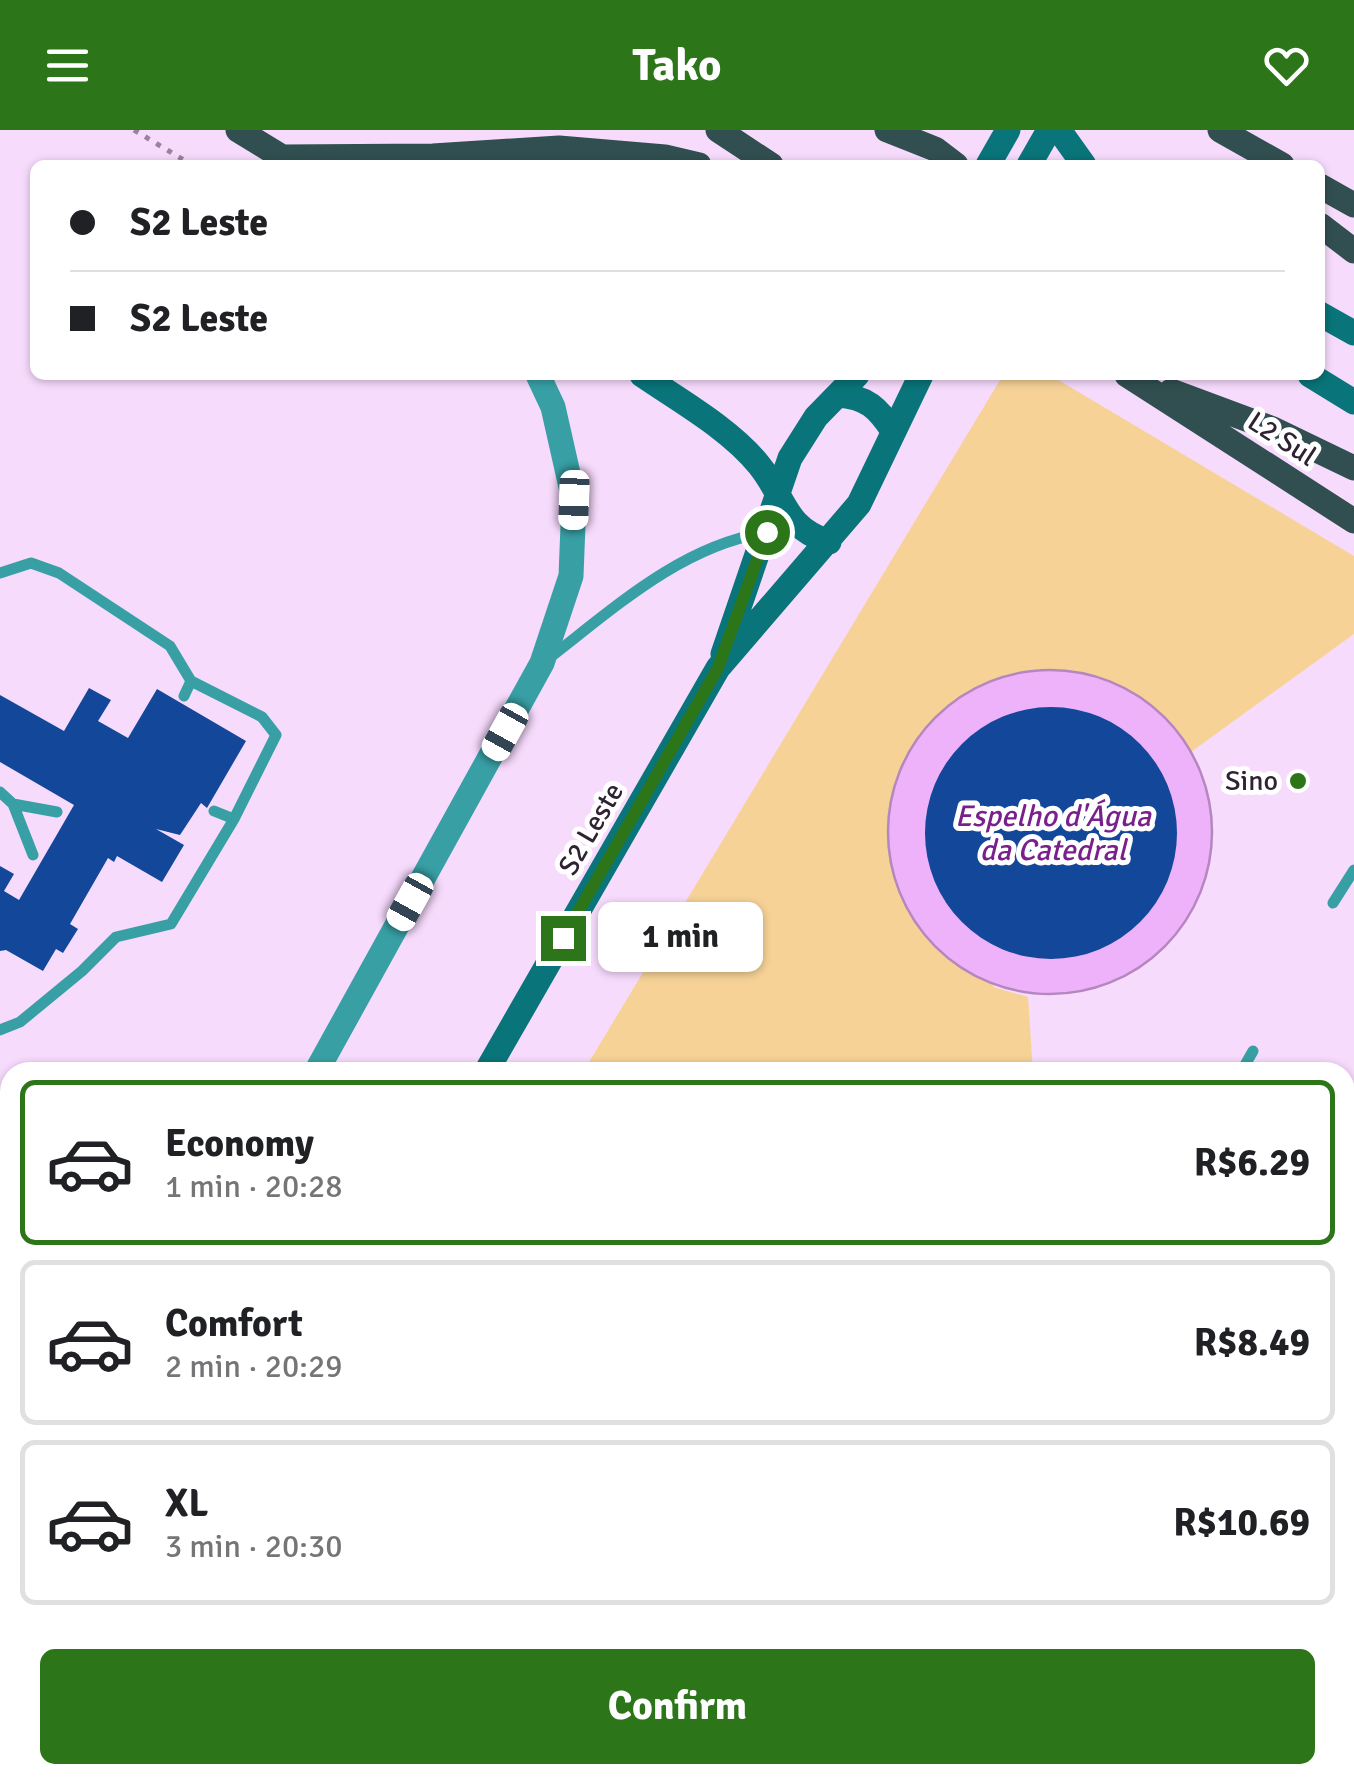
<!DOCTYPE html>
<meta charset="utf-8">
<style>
:root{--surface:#fff;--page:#f2f2f2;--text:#202124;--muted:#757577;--line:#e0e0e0;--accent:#2c7519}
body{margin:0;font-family:Signika,sans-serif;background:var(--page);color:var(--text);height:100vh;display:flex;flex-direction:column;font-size:38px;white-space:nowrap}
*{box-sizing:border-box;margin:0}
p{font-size:32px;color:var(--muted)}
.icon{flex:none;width:55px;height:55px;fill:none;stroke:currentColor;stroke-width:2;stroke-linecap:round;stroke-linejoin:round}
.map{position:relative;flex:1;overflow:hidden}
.sheet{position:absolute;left:0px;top:932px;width:1355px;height:722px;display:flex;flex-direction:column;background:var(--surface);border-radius:30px 30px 0 0;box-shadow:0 2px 8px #0004}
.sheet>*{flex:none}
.top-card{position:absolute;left:30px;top:30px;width:1295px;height:220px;border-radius:15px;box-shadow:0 2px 8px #0004;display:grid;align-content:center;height:220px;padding:0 40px;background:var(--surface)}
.end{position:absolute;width:45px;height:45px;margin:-22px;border:12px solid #2c7519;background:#fff;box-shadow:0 0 0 5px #fff}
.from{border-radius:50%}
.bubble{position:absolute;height:70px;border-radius:15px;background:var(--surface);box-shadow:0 2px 8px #0004;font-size:32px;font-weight:700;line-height:70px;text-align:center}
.car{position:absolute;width:30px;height:60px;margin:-30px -15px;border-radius:12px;box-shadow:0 0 8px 2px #0007;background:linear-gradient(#fff 24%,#345 0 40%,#fff 0 76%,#345 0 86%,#fff 0)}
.top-card b{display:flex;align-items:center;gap:35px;height:95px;font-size:38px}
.top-card b+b{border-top:2px solid var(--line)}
.top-card i{width:25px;height:25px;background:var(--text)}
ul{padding:18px 0 0;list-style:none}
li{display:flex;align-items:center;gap:30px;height:165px;margin:0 20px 15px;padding:0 20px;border:5px solid var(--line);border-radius:15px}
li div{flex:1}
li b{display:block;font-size:38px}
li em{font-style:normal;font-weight:700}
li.active{border-color:var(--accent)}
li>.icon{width:90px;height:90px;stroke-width:1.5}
.primary-button{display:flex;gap:20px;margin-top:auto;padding:20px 40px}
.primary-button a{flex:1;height:115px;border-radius:15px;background:var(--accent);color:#fff;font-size:40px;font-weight:700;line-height:115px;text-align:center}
header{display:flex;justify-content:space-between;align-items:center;height:130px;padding:0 40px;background:var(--accent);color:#fff;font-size:45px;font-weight:700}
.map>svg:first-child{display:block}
.green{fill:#f6d297}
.water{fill:#eeb2fb;stroke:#b587bf;stroke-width:2.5}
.building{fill:#13479a}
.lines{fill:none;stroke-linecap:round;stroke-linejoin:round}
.path{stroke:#98839d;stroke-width:5;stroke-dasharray:5 8;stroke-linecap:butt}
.service{stroke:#38a0a5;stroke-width:11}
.tertiary{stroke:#38a0a5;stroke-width:25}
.secondary{stroke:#097479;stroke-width:25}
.primary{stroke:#314f50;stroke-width:25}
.trunk{stroke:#224344;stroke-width:28}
.route{stroke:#2c7519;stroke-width:12}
.poi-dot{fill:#2c7519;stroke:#fff;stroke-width:4}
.labels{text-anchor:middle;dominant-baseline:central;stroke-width:10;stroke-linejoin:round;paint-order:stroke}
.street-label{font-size:28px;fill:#2f2232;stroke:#fff}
.poi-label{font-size:28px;fill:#2f2232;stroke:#fff;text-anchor:end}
.water-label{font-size:30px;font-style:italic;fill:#79208c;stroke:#fff}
</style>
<header><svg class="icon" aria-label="menu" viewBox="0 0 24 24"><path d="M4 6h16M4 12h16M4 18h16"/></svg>Tako<svg class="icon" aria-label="heart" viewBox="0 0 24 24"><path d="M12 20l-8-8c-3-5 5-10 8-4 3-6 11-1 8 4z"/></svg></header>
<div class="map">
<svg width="1354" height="1654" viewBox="0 0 1354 1654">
<rect width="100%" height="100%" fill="#f7dbfd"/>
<path class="green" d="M1003,245H1050L1354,426V504L1191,622L1175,597L993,857L1028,867L1033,942H583Z
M1345,972L1354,977V1128L1345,1145Z
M1354,1345V1654H1182L1187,1645H1345V1361Z
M907,1645H1054L1048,1654H902Z"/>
<path class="water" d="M888 702a162 162 0 1 1 324 0a162 162 0 1 1-324 0Z"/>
<path class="building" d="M89,558L111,570L98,591L128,608L157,559L246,611L207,678L201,673L180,705L156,699L184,715L162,752L117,726L114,732L108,728L70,794L78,799L63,823L56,819L43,841L6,820L0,821V736L14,744L4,761L19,770L74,675L0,632V565L64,601Z
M925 703a126 126 0 1 1 252 0a126 126 0 1 1-252 0Z
M584,1645H739L754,1654H599Z
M760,1645H789L791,1646L787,1654H755Z"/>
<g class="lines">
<path class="path" d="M134,0L192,35
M1345,956L1354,961
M1345,1447L1354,1433
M1345,1558L1354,1560
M937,1654L942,1645
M1060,1654L1065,1645
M1237,1654L1243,1645"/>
<path class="service" d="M0,443L31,433L59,443L170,516L191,551L262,587L276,605L234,689L171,794L116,807L82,841L20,892L0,900
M548,529C613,479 680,417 763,403
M184,566L191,551
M0,662L13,674
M214,681L234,689
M33,725L13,674L57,682
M1333,773L1354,740
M1241,942L1253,921
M431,1645L447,1654
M332,1654L337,1645"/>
<path class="tertiary" d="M316,942L542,533L571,446L574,370L553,277L538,245
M0,1238L10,1244"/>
<path class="secondary" d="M1059,0L1084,35
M988,35L1008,0
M1029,35L1049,0
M1320,184L1354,203
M642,245C680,271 730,299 759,335C786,368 783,397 829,412
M1310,245L1354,272
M838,265C867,267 878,278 893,301
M723,524L790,328L816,287L857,245
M486,942L718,538L859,374L921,245
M72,1654L77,1645"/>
<path class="primary" d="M238,0L282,27L433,26L559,18L665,27L699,35
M718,0L771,35
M887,0L935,19L956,35
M1220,0L1282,35
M1320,56L1354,75
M1320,95L1354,121
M1127,245L1354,391
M1171,261L1273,299L1354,338"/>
<path class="trunk" d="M1345,1269L1354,1254
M1123,1654L1128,1645"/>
</g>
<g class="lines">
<path class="route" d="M563,808L718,538L767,402"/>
</g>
<circle class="poi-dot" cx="1298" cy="651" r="10"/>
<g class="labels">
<g class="street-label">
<text transform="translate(1282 309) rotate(33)">L2 Sul</text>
<text transform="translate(591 699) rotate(-60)">S2 Leste</text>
</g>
<g class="poi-label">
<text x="1278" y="651">Sino</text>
</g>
<g class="water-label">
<text x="1053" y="686">Espelho d'Água<tspan x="1053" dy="34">da Catedral</tspan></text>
</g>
</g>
</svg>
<i class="end from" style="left:767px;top:402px"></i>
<i class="end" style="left:563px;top:808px"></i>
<div class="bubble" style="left:598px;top:772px;width:165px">1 min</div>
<i class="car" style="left:574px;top:370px;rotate:182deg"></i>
<i class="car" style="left:505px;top:602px;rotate:209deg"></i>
<i class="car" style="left:410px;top:772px;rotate:209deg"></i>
<div class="top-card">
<b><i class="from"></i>S2 Leste</b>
<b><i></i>S2 Leste</b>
</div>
<section class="sheet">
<ul>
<li class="active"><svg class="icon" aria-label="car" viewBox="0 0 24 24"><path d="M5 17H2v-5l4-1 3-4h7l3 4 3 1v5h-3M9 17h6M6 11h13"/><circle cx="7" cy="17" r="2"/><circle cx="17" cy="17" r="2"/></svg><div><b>Economy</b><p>1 min · 20:28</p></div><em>R$6.29</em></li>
<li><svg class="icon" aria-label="car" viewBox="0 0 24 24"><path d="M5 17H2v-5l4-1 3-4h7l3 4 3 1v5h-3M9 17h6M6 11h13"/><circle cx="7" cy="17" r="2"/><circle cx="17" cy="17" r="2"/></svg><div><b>Comfort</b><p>2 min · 20:29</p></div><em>R$8.49</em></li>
<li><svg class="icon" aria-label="car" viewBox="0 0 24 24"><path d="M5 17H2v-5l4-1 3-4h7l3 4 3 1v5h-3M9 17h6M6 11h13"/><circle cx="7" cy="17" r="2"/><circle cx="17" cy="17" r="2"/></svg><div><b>XL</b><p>3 min · 20:30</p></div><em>R$10.69</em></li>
</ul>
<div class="primary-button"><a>Confirm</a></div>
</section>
</div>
